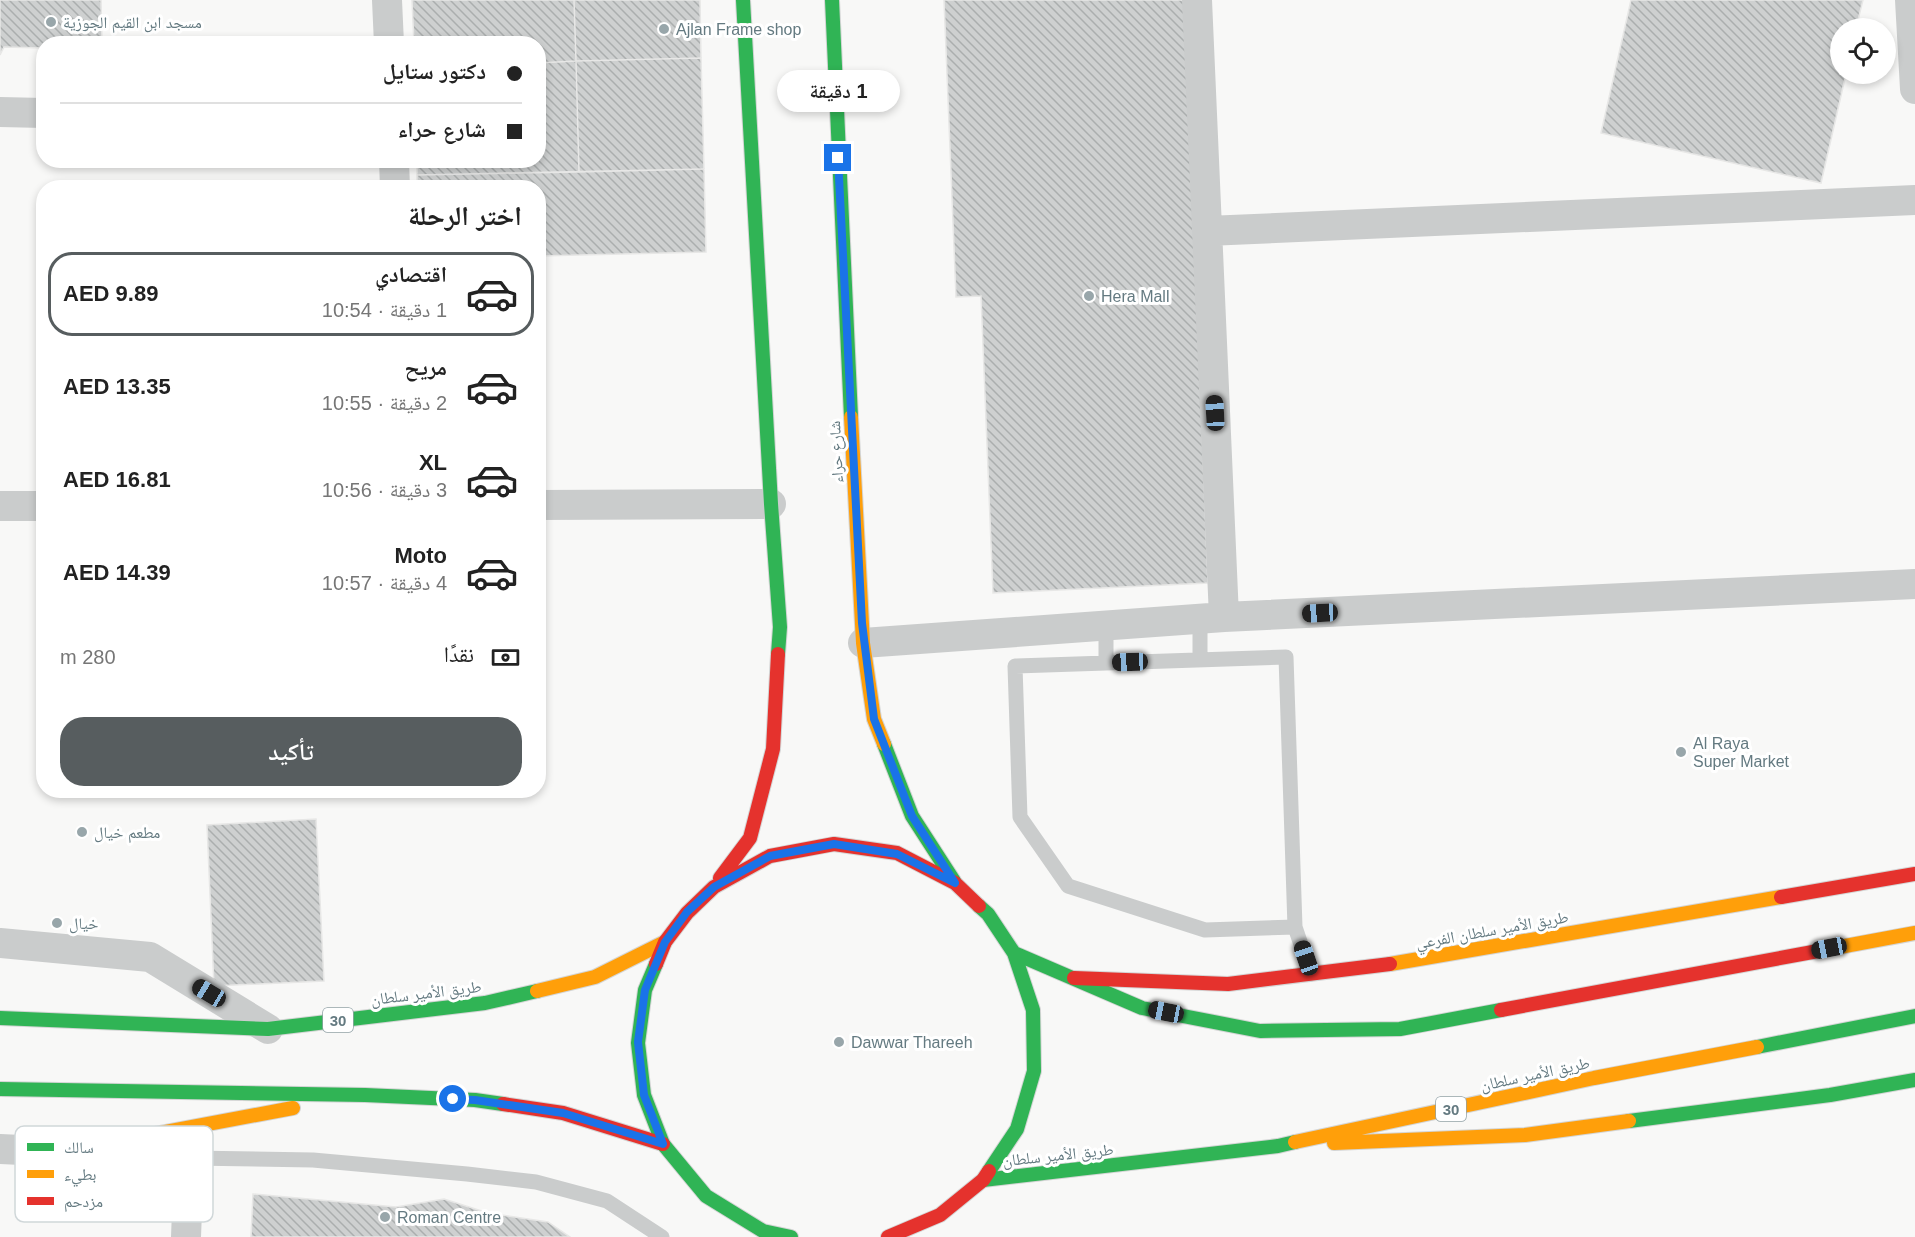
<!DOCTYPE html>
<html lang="ar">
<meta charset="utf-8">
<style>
:root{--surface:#fff;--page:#f6f6f6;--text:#222;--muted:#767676;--line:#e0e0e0;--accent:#575d5f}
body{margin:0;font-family:Helvetica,"Noto Naskh Arabic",sans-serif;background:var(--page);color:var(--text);direction:rtl;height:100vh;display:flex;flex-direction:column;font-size:22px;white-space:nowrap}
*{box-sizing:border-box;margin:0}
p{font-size:20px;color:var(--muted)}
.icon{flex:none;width:33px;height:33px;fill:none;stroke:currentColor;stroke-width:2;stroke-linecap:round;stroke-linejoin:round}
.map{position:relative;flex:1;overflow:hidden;direction:ltr}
.panel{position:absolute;left:36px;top:180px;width:510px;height:618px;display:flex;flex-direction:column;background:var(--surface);border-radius:24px;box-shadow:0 3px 9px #0003;direction:rtl}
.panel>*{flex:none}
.banner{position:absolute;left:36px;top:36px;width:510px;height:132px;border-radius:24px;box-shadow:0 3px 9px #0003;direction:rtl;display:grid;align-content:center;height:132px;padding:0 24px;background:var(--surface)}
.controls{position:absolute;left:1830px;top:18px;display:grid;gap:12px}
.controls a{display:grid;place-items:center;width:66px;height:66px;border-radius:50%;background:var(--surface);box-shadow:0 3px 9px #0003;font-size:30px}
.end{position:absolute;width:27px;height:27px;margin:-14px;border:8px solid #1a73e8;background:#fff;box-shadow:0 0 0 3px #fff}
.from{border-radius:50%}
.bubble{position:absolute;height:42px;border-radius:21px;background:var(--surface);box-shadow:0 3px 9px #0003;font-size:20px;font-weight:600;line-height:42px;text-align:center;direction:rtl}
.car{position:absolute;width:18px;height:36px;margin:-18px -9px;border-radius:8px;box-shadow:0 0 4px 2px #0007;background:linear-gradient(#222 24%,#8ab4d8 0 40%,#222 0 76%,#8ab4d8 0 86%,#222 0)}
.banner b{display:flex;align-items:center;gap:21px;height:57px;font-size:22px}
.banner b+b{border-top:2px solid var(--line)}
.banner i{width:15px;height:15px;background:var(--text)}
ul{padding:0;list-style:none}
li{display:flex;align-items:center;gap:18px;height:84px;margin:0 12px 9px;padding:0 12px;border:3px solid transparent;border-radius:24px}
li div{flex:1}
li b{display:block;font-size:22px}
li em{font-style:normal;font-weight:600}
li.active{border-color:var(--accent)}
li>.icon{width:54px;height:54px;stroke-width:1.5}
h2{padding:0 24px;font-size:27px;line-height:72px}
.pay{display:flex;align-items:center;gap:15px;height:66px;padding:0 24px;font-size:22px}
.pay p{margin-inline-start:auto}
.cta{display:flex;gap:12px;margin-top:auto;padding:12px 24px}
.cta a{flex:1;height:69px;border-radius:24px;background:var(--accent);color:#fff;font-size:24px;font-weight:600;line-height:69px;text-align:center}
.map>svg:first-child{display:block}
.building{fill:url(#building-back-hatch);stroke:#e7e7e6;stroke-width:1.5}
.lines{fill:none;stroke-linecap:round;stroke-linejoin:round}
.fast-casing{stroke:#d4d5d5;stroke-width:16}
.slow-casing{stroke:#d4d5d5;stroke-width:16}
.jam-casing{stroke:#d4d5d5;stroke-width:16}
.lane{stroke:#cacccc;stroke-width:15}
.street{stroke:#cacccc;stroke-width:30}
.fast{stroke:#30b455;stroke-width:14}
.slow{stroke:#ff9f0a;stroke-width:14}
.jam{stroke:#e5322d;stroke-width:14}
.route{stroke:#1a73e8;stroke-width:8}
.poi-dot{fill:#98a6aa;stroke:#fff;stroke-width:2}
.labels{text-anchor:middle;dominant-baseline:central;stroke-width:6;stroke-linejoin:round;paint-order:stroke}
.shield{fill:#fff;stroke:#92a2a7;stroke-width:1.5}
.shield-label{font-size:15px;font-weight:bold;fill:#647a81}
.poi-label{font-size:16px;fill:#647a81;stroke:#fff;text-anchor:start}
.street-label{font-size:16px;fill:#647a81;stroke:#fff}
.key{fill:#fff;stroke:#d0d7d9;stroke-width:1.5}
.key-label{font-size:16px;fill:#647a81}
</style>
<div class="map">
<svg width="1915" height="1237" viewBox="0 0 1915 1237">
<defs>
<pattern id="building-back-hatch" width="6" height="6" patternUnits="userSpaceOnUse" patternTransform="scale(1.5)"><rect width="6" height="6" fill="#ced0d0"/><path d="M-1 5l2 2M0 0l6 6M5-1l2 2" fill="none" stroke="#abaeae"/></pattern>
</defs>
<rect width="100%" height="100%" fill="#f8f8f7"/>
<path class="building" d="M0,0H101L102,44H44V48L4,47L0,55Z
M412,0H574L576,61L538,63V44H414Z
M574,0H700L701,58L576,61Z
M944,0H1185L1208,583L993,593L981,296L956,297Z
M1631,0H1863L1856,28H1840V74H1846L1821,183L1601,133Z
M701,58L704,169L579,172L576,61Z
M576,61L579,172L417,175V160H538V63Z
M704,169L706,252L538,256V188H417V175Z
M316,819L324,981L214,986L207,825Z
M253,1194L396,1207L444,1199L488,1213L548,1222L570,1237H251Z"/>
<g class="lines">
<g class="fast-casing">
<path id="fast" d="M743,0L771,504L780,627L778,654
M832,0L851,417
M884,744L912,816L954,881
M979,906L988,914L1014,953L1033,1010L1034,1071L1017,1129L989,1171
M1014,953L1142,1008L1260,1031L1400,1029L1501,1010
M656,964L645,990L638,1043L644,1095L663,1144L706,1196L763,1231L791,1237
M0,1018L268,1029L485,1003L537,991
M1757,1047L1915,1016
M0,1089L365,1095L475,1100L503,1104
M1629,1121L1830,1095L1915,1080
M983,1180L1278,1146L1295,1142"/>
</g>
<g class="slow-casing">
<path id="slow" d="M851,417L863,643L874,719L884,744
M1829,949L1915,933
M1390,964L1781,897
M537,991L595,977L665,942
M1295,1142L1594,1078L1757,1047
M1334,1143L1525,1135L1629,1121
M59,1152L293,1108"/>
</g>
<g class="jam-casing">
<path id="jam" d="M720,878L750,838L773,749L778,654
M1781,897L1915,874
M656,964L665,942L687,913L714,887L770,856L834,844L897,853L955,883L979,906
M1074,978L1228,984L1390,964
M1501,1010L1829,949
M503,1104L563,1113L663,1144
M888,1237L940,1215L983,1180L989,1171"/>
</g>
<path class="lane" d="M1200,619V660
M1106,626V663
M1286,657L1295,927L1205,930L1068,886L1020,817L1015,666Z
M1295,927L1311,974
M189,1158L313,1160L467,1174L536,1182L607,1201L662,1237"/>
<path class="street" d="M387,0L389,44
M1197,0L1224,617
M1910,0L1915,89
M0,112L44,113
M394,160L395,188
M1207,231L1915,200
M538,505L771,504
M0,506H44
M863,643L1224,617L1915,584
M0,943L150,957L268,1029
M0,1149L189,1158L186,1237"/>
<use href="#fast" class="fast"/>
<use href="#slow" class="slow"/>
<use href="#jam" class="jam"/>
</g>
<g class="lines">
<path class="route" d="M453,1099L475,1100L563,1113L663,1144L644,1095L638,1042L645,990L665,942L687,912L714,887L770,856L834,844L897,854L955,883L912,816L874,719L862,623L838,158"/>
</g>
<g class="poi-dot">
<circle cx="51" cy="22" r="6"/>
<circle cx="664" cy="29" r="6"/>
<circle cx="1089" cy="296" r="6"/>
<circle cx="1681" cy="752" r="6"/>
<circle cx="82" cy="832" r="6"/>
<circle cx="57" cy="923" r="6"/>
<circle cx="839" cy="1042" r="6"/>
<circle cx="385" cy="1217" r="6"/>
</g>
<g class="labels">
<g class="shield">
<rect x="323" y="1008" width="30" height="24" rx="4.5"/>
<rect x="1436" y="1097" width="30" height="24" rx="4.5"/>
</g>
<g class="shield-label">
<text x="338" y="1020">30</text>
<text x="1451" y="1109">30</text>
</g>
<g class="poi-label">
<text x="63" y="22">مسجد ابن القيم الجوزية</text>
<text x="676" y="29">Ajlan Frame shop</text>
<text x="1101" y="296">Hera Mall</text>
<text x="1693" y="743">Al Raya<tspan x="1693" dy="18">Super Market</tspan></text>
<text x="94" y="832">مطعم خيال</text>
<text x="69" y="923">خيال</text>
<text x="851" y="1042">Dawwar Thareeh</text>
<text x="397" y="1217">Roman Centre</text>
</g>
<g class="street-label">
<text transform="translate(836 452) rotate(-93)">شارع حراء</text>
<text transform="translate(1492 930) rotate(-10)">طريق الأمير سلطان الفرعي</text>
<text transform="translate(426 993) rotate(-7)">طريق الأمير سلطان</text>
<text transform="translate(1535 1074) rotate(-12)">طريق الأمير سلطان</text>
<text transform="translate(1058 1155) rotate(-6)">طريق الأمير سلطان</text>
</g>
</g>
<rect x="15" y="1126" width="198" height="96" rx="9" class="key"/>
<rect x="27" y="1143" width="27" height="8" fill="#30b455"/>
<rect x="27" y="1170" width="27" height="8" fill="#ff9f0a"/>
<rect x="27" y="1197" width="27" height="8" fill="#e5322d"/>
<g class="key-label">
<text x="64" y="1153">سالك</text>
<text x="64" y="1180">بطيء</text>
<text x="64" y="1207">مزدحم</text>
</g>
</svg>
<div class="controls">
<a><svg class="icon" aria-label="locate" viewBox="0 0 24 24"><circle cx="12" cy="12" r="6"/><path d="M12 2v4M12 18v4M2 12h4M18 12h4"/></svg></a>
</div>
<i class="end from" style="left:453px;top:1099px"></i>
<i class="end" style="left:838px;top:158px"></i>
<div class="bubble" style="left:777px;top:70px;width:123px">1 دقيقة</div>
<i class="car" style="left:1215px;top:413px;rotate:357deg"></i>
<i class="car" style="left:1320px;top:613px;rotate:267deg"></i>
<i class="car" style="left:1130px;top:662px;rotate:268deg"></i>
<i class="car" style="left:1829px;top:948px;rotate:259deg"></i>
<i class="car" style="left:1306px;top:958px;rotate:341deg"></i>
<i class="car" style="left:209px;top:993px;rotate:301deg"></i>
<i class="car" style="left:1166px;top:1012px;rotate:281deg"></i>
<div class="banner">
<b><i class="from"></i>دكتور ستايل</b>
<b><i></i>شارع حراء</b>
</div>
<section class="panel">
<h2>اختر الرحلة</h2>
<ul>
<li class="active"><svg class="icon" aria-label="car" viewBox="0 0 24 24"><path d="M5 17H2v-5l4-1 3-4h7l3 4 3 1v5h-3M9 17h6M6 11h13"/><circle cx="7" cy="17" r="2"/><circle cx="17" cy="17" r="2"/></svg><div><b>اقتصادي</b><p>1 دقيقة · 10:54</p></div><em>AED 9.89</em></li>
<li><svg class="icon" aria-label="car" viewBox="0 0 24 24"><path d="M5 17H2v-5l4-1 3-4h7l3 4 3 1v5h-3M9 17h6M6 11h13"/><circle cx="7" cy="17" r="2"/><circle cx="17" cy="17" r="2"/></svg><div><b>مريح</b><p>2 دقيقة · 10:55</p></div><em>AED 13.35</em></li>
<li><svg class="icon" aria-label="car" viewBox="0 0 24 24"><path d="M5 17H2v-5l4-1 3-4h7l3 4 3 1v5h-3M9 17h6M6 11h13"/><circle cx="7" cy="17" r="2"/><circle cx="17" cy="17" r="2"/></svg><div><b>XL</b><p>3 دقيقة · 10:56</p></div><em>AED 16.81</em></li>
<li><svg class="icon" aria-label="car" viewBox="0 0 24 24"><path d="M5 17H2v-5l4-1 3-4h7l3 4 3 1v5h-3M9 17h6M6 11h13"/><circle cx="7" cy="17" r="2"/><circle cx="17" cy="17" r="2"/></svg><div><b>Moto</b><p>4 دقيقة · 10:57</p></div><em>AED 14.39</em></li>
</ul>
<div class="pay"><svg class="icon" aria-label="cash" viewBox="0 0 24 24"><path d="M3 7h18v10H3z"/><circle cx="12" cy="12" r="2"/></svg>نقدًا<p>280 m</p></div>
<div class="cta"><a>تأكيد</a></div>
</section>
</div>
